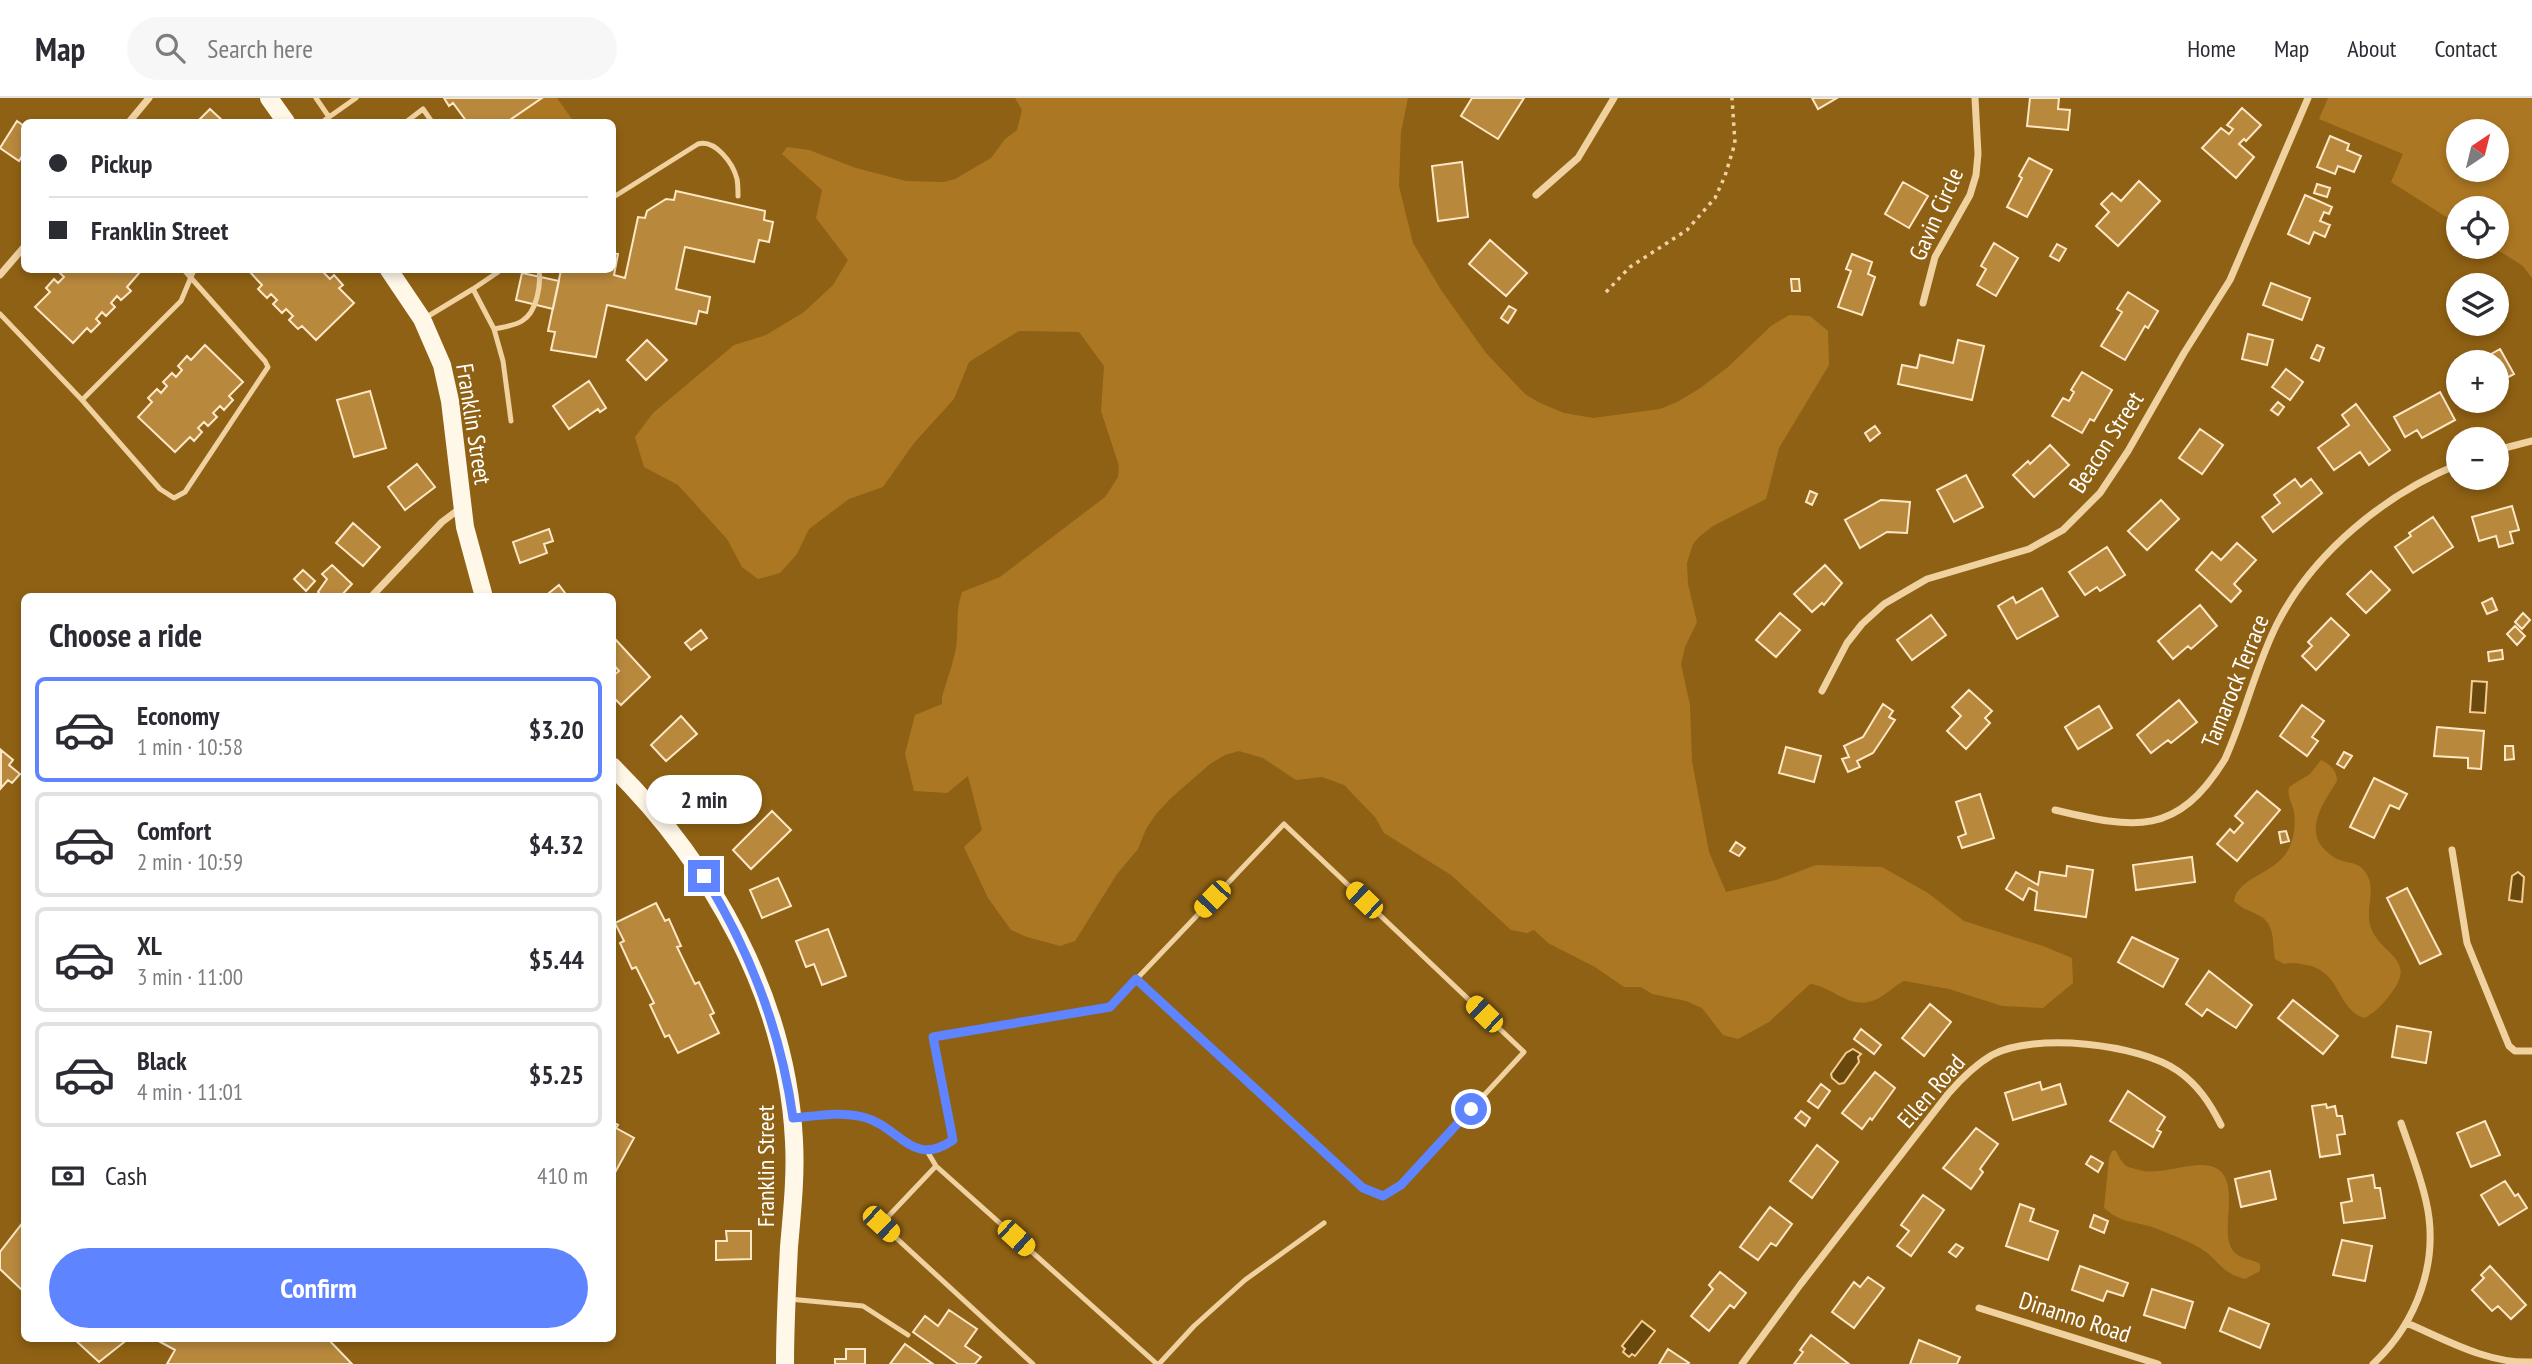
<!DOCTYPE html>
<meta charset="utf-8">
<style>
:root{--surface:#fff;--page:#f7f7f7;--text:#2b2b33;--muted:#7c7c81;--line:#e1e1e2;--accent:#5f84ff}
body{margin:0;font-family:"PT Sans Narrow",sans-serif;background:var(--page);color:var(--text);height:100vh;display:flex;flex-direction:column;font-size:26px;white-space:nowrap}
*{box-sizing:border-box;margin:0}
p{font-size:23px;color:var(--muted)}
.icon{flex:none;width:38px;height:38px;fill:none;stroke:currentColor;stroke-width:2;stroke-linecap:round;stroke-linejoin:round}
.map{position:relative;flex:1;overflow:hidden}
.panel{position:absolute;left:21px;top:495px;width:595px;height:749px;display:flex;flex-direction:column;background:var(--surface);border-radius:10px;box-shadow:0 4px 10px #0003}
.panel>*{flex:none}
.top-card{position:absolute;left:21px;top:21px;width:595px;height:154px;border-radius:10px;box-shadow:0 4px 10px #0003;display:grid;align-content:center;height:154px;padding:0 28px;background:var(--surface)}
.needle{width:46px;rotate:35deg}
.buttons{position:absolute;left:2446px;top:21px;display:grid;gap:14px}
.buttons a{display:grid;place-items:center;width:63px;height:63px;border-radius:50%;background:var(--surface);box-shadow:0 4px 10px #0003;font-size:35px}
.end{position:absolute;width:32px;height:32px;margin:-16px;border:9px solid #5f84ff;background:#fff;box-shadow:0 0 0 4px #fff}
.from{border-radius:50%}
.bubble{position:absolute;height:49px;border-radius:24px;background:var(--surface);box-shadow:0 4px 10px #0003;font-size:23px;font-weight:600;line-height:49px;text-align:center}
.car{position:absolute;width:21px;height:42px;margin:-21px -10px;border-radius:9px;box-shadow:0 0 5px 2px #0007;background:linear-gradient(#f5c518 24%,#345 0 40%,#f5c518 0 76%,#345 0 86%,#f5c518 0)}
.top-card b{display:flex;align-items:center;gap:24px;height:66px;font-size:26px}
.top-card b+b{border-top:2px solid var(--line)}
.top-card i{width:18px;height:18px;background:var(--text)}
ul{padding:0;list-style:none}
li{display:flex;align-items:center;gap:21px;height:105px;margin:0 14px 10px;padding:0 14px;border:4px solid var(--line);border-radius:10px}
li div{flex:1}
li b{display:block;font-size:26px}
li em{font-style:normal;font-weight:600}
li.current{border-color:var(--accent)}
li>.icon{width:63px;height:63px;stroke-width:1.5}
h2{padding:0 28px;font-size:32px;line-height:84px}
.pay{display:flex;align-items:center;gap:18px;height:77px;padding:0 28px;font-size:26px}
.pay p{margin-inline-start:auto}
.button{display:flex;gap:14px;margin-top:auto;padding:14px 28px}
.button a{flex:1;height:80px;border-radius:42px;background:var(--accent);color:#fff;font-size:28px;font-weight:600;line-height:80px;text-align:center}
header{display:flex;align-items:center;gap:42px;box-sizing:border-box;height:98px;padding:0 35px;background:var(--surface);border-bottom:2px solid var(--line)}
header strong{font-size:33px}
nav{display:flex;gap:38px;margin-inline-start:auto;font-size:24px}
.search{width:490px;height:63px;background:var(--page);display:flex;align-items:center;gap:18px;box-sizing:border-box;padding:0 24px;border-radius:38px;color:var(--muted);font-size:26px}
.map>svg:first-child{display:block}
.green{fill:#ac7723;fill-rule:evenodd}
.water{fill:#6b490d;stroke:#f3cc92;stroke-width:2}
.building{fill:#b8883d;stroke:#fce7c6;stroke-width:2}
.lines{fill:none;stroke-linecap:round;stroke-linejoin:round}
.path{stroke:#f0d1a0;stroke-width:3.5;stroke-dasharray:3.5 5;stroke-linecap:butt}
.service{stroke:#f0d1a0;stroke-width:5}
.minor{stroke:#f0d1a0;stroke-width:7}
.primary{stroke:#fff8e9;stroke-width:18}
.route{stroke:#5f84ff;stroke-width:9}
.labels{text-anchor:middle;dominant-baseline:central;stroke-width:5;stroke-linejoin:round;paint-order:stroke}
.street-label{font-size:24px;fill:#fff;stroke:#8f6114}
</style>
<header>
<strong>Map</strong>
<div class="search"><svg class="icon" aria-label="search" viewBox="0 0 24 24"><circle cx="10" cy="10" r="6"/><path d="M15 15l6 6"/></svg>Search here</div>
<nav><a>Home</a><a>Map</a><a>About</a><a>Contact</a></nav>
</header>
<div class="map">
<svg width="2532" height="1266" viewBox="0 0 2532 1266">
<rect width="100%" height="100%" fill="#8f6114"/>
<path class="green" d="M542,0H557L574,24H507Z
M1015,0H1408L1401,34L1399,88L1413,145L1441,192L1486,255L1525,296L1538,304L1564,315L1593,320L1660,311L1677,304L1699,291L1728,269L1771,228L1789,217L1810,218L1828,233L1829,267L1779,350L1766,401L1713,428L1700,438L1693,446L1687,465L1688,486L1697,524L1685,549L1681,566L1690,607L1692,663L1709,754L1726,794L1776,782L1816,767L1882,769L1928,795L1964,823L2043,848L2072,860L2073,885L2043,910L2002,908L1949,891L1904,883C1894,888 1886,897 1877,901C1850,914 1835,889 1810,886L1769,924L1738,941L1723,937L1702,910L1686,903L1652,896L1641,889H1624L1595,869L1548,845L1534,832L1527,835L1511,832L1451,777L1384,735L1375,719L1344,687L1322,679L1296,682L1263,660L1239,653L1225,657L1210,666L1171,700L1156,716L1146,731L1138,751L1117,776L1075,843L1060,848L1027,839L1011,832L988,800L964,749L982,732L968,678L947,695L914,693L905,656L915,617L942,606V600C946,583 953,567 956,550C959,529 955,515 962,494L1000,479L1105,399L1111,390L1118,379L1119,368L1101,313L1104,268L1079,234L1019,233L969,264L954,301L914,345L883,389L849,401L809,431L797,456L780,475L758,481L742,469L727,441L678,387L644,369L635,339L653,315L734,247L766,237L804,214L833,187L848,162L816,120L822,92L782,56L787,49L809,52L856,70L906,83L944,84L955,81L991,60L1005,41L1017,32L1022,12Z
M2328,0H2532V180L2523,168L2493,149H2497V110H2459V127L2391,84L2403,56L2319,21ZM2497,33V72H2459V33Z
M2321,662C2330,666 2337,673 2337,683C2320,710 2299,739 2337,761C2345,765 2356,764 2362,770C2379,788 2365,807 2370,827C2378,856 2418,860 2392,894C2384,905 2377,913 2365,920C2337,913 2341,872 2306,867C2298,865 2293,864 2284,866L2275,861C2272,845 2276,825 2258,817C2249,812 2242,811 2234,803C2238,777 2278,777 2290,748C2295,737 2296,721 2293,710C2291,702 2287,698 2289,689L2310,676Z
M2115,1052C2118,1056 2120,1062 2124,1066C2127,1070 2134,1070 2139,1072C2166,1079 2199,1058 2219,1072C2241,1089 2217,1138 2235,1155C2241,1161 2252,1161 2260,1166V1173L2245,1181C2219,1174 2220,1162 2200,1150C2190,1144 2161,1132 2149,1128C2130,1123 2120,1124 2104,1110L2109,1060L2112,1053Z"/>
<path class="water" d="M2472,583L2487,584L2485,615L2470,614Z
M2518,774L2524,779L2522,804L2509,802L2512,778Z
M1853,951L1861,956L1858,959L1859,964L1844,985L1839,986L1832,980L1831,976L1846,955Z
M1642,1223L1655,1233L1635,1258L1632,1256L1629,1259L1623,1254L1625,1251L1622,1248Z"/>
<path class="building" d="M444,0H542L507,24H467L453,5L449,8Z
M1472,0H1524L1498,41L1461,18Z
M1812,0H1837L1818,11Z
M2030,0H2059L2058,11L2070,12L2068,32L2027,28Z
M2242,10L2261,27L2246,43L2244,41L2239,46L2254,59L2236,80L2202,50L2221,30L2229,36L2233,31L2227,27Z
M210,11L224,24H197Z
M17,23L24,28V55L19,63L0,50Z
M2330,38L2349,46L2347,52L2361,58L2354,74L2338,68L2335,76L2317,69Z
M2029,60L2052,72L2027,119L2007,109L2022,80L2019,78Z
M1462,64L1468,119L1438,123L1432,68Z
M2139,83L2160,103L2118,148L2096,128L2109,114L2101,106L2112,95L2121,103Z
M1903,84L1928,98L1909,130L1885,116Z
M2317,86L2330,90L2327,99L2314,95Z
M676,93L765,113L764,122L773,124L769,144L759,142L754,164L685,149L676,191L710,199L707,215L699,213L696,226L607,207L596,259L551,252L555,234L548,233L561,172H612V155L618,156L614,177L625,180L638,119L645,120L647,113L666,101L674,102Z
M2305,97L2332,109L2329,116L2324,114L2320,123L2330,127L2325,139L2314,134L2309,146L2288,136Z
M1490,142L1527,175L1506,198L1469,166Z
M1994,145L2018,160L1996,198L1977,187L1986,171L1981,168Z
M2057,146L2066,151L2059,163L2050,158Z
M1852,156L1872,164L1868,176L1875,179L1862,217L1838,209L1851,173L1846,171Z
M63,172H138L140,174L127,189L131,193L121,202L117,198L111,205L115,209L106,218L102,214L96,221L100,225L91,234L87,230L73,245L35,209L50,194L46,190L54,181L58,185L64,179L60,175Z
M248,172H326L323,174L330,181L334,177L343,187L339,190L354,205L316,242L302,228L298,231L289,222L293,218L286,211L282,215L273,206L277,202L271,196L267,200L258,191L262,187Z
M522,175L559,183L553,211L516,202Z
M1791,181H1799L1800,193H1792Z
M2271,185L2310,200L2302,222L2263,207Z
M2128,194L2158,213L2148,230L2145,228L2125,262L2101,248L2122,214L2117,211Z
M1509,208L1516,212L1508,225L1501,220Z
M2248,236L2273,242L2267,267L2242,261Z
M647,242L667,262L646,282L627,262Z
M1958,242L1984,248L1972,302L1898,286L1902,267L1917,270L1920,257L1953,265Z
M205,247L243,284L229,298L233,302L224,312L220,308L213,315L217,319L208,328L204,324L198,330L202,334L194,343L190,339L175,354L138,319L152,304L148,300L157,291L161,295L167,288L163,284L172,275L176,279L182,272L178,268L187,258L191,262Z
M2317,247L2324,250L2319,263L2311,260Z
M2500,251L2514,276L2497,285V264H2477Z
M2286,271L2303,284L2290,302L2272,289Z
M2082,274L2112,292L2094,323L2090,321L2082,335L2052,318L2063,300L2069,303L2074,294L2071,292Z
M589,283L606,310L600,314L598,311L569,331L553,308Z
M370,293L386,350L354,359L337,302Z
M2440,294L2455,322L2422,340L2417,332L2405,339L2394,319Z
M2278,304L2284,309L2278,317L2271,312Z
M2356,306L2390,352L2369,367L2360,354L2334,372L2318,350L2349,327L2342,317Z
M1875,328L1880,335L1870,343L1865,335Z
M2200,331L2223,347L2202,376L2179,360Z
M2050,347L2069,367L2034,399L2013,377L2028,363L2030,366Z
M417,366L435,389L405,412L388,389Z
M1966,377L1983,409L1954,424L1937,392Z
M2295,381L2301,389L2311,381L2322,395L2273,434L2262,419L2280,405L2274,397Z
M1810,393L1817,396L1812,407L1806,404Z
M1881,402L1910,404L1907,435L1887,434L1860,450L1845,422Z
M2161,402L2179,421L2147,452L2128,433Z
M2512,408L2519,432L2510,434L2513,445L2499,449L2496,438L2479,443L2472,419Z
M2433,419L2453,449L2413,475L2395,449L2411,438L2409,435Z
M353,425L380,449L363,468L336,445Z
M549,431L553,443L544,446L547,455L520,465L513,444Z
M2237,445L2256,462L2234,486L2241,493L2231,504L2196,472L2212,454L2221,462Z
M2107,449L2125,477L2100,493L2097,489L2085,497L2069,474Z
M332,467L352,486L340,499H323L318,494L327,481L322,476Z
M1825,467L1842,485L1824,507L1822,505L1812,514L1794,496Z
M303,472L315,483L306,493L294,481Z
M2371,473L2390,492L2366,515L2347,496Z
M559,487L568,499H544Z
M2042,490L2058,518L2017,541L1998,508L2013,499L2016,505Z
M2492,500L2497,512L2487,516L2482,505Z
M2200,507L2217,528L2191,551L2188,548L2173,561L2158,543Z
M1780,515L1800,532L1776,559L1756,542Z
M2523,515L2530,522L2522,531L2515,524Z
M1931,517L1946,537L1912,562L1897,542Z
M2331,520L2349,537L2316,572L2302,558L2312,548L2308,544Z
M2515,528L2525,538L2517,547L2507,536Z
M701,532L707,540L691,552L685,545Z
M616,542L650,579L621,607L612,598V579L619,573L612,565V546Z
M2502,552L2503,561L2489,563L2488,554Z
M1969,592L1992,613L1985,620L1990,625L1966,651L1947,633L1961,618L1952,609Z
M2179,602L2197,624L2171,645L2168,642L2151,655L2137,637Z
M1883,606L1893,613L1889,619L1895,622L1873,655L1857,663L1860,669L1848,674L1842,661L1849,659L1844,648L1863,639Z
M2302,607L2324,623L2312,639L2318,643L2307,658L2280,638Z
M2099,608L2112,630L2078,651L2065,629Z
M681,618L697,636L666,663L651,647Z
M2437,629L2484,633L2481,671L2468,670V660L2434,658Z
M2505,648H2513L2514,661L2505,662Z
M1786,649L1821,658L1814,684L1779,675Z
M1,652L13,662L9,667L20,676L12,685L8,682L1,690Z
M2344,654L2352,658L2344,670L2337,666Z
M2374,680L2407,696L2399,711L2390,707L2374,740L2350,729Z
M2257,693L2280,712L2237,763L2217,746L2230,731L2234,735L2243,725L2235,718Z
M1980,696L1994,740L1962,750L1958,739L1966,736L1956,704Z
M772,713L791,732L751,771L733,752Z
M2286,733L2289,743L2281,745L2279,734Z
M1736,744L1745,750L1739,758L1730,753Z
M2192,759L2195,784L2136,792L2133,767Z
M2067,768L2093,772L2086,819L2035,812L2037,794L2029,790L2023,802L2006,791L2016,774L2038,787L2040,774L2066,778Z
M778,780L791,808L762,820L750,792Z
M2407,790L2441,856L2420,866L2387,800Z
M656,805L665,823L669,821L681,848L677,849L695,886L699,884L714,915L710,917L719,935L678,955L669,937L665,939L650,907L654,905L636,869L632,871L620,845L624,843L615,825Z
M828,831L846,878L822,887L814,866L806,869L796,843Z
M2132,839L2178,861L2163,889L2118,864Z
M2209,873L2252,907L2236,930L2207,911L2202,918L2186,906Z
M2293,902L2338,938L2323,956L2278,920Z
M1930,906L1951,924L1924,958L1902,940Z
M2397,928L2431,934L2426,965L2392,959Z
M1861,931L1881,947L1874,956L1854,941Z
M1875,974L1895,990L1872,1022L1870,1020L1862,1031L1842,1015Z
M2040,984L2042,992L2060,986L2066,1006L2013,1022L2005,995Z
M1821,986L1830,993L1818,1010L1808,1003Z
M2128,993L2165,1019L2157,1032L2161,1034L2153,1049L2110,1023Z
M2326,1006L2327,1010L2335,1008L2337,1018H2342L2345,1036L2337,1037L2340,1056L2320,1059L2312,1008Z
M1801,1013L1810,1020L1805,1028L1795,1020Z
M2485,1023L2500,1057L2471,1069L2457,1035Z
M612,1024L618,1027L616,1030L634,1040L612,1080Z
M1976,1030L1998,1046L1980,1071L1983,1074L1971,1091L1943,1070Z
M1817,1047L1838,1064L1812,1100L1790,1083Z
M2091,1058L2103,1065L2098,1074L2086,1066Z
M2270,1073L2276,1101L2241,1109L2235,1081Z
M2373,1077L2375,1090H2380L2385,1120L2344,1125L2341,1105L2352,1103L2348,1081Z
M2505,1083L2515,1098L2518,1096L2527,1110L2499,1127L2481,1097Z
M1923,1097L1944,1112L1911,1158L1897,1148L1909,1133L1901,1127Z
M2020,1106L2034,1111L2030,1123L2058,1133L2048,1162L2006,1148Z
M1770,1109L1792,1126L1776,1148L1771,1145L1758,1162L1740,1149Z
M2094,1117L2108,1123L2104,1135L2090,1129Z
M24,1123V1194L0,1171V1154Z
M726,1133H751V1161L716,1162V1143H727Z
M2342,1142L2372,1148L2365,1183L2333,1177Z
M1956,1146L1963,1150L1956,1159L1949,1154Z
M2080,1168L2128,1185L2123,1198L2107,1193L2103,1203L2072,1192Z
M2490,1168L2526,1207L2511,1221L2498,1208L2492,1213L2472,1192L2484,1180L2481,1177Z
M1720,1174L1746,1195L1734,1210L1730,1207L1709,1233L1691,1218L1713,1191L1709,1187Z
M1868,1179L1884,1190L1854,1230L1832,1214L1854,1184L1860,1189Z
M2152,1191L2193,1204L2185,1230L2144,1217Z
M2229,1210L2269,1226L2260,1250L2220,1233Z
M949,1212L977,1231L965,1248L981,1259L975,1266H958L913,1234L925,1218L938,1228Z
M1811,1237L1849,1266H1794L1803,1254L1800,1252Z
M74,1241H128L99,1264Z
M155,1241H328L352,1266H167L175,1252Z
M1919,1242L1960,1259L1957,1266H1910Z
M905,1246L933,1266H890Z
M846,1251H865V1266H835V1261H846Z
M1668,1251L1689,1265L1688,1266H1659Z"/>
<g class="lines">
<path class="path" d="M1606,194L1630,169L1687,132L1715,100L1725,78L1735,45L1732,0"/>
<path class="service" d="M316,0L329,19
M322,24L356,0
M406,24L423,11L432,24
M612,100L698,46C715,41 733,65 737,81C738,86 738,93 738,98
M473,191L494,231C503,229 514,228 522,223C537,214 541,187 539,172
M0,216L82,302L181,203L194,172
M425,220L473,191L501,172
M494,231L503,263L511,323
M82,302L160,391L174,400L185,394L268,269L265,263L184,172
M796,1020C819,1018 844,1012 867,1020C902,1032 913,1070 953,1042L933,939L1110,909L1284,726L1524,954L1401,1087L1383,1099L1363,1091L1136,881
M927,1053L936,1068L1157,1266
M936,1068L881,1126L1033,1266
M789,1201L863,1208L908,1237
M1159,1266L1194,1228L1245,1182L1324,1125"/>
<path class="minor" d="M129,24L149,0
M1536,97L1578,60L1614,0
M0,177L24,149
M1923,205L1935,159L1970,97L1976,77L1978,56L1975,0
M2497,352L2532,343
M371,499L442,424L462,409
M1822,593L1847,545L1862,526L1884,506L1927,481L2029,451L2063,432L2100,395L2128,353L2184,255L2230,182L2308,0
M2055,712C2135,731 2177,739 2225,661C2245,617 2255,570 2277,526C2313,455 2385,396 2459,366
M2452,752L2467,845L2509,948L2515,953H2532
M1979,1210L2158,1266
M2407,1225C2446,1242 2488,1266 2532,1264
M1742,1266L1800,1187L1948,996C1961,981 1975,967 1992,957C2034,934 2140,946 2178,973C2198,987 2210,1005 2221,1027
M2373,1266C2417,1225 2440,1163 2426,1103C2420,1076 2410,1051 2401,1025"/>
<path class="primary" d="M269,0L286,24
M389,172L422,221L442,267L450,303L465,429L484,499
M612,668C712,767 787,900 794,1043C796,1078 792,1114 789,1149C787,1188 785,1227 785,1266"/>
</g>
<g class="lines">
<path class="route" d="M704,778C750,853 781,933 793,1020C816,1018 840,1013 863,1019C900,1028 912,1071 953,1042L933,939L1110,909L1136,881L1363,1090L1383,1098L1401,1087L1471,1011"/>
</g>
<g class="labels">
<g class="street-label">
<text transform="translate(1936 116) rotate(-66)">Gavin Circle</text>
<text transform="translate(474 326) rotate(81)">Franklin Street</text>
<text transform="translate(2106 344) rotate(-57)">Beacon Street</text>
<text transform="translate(2235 583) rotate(-68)">Tamarock Terrace</text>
<text transform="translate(1931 993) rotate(-49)">Ellen Road</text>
<text transform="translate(765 1068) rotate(-90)">Franklin Street</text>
<text transform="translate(2075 1219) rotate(18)">Dinanno Road</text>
</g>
</g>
</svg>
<div class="buttons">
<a><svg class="needle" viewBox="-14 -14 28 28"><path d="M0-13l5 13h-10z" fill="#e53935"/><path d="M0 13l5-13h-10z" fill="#7c7c81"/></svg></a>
<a><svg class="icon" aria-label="locate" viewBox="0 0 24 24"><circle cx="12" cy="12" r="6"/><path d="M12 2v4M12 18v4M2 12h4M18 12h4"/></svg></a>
<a><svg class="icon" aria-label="layers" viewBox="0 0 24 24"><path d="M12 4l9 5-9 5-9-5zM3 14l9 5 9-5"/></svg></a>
<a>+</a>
<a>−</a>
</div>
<i class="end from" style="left:1471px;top:1011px"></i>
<i class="end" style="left:704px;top:778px"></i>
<div class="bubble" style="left:646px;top:677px;width:116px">2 min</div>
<i class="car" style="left:1212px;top:801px;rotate:224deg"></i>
<i class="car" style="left:1364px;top:802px;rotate:314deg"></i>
<i class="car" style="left:1484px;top:916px;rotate:314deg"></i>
<i class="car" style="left:881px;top:1126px;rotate:133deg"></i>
<i class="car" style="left:1016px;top:1140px;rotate:132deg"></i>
<div class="top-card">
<b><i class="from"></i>Pickup</b>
<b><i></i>Franklin Street</b>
</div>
<section class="panel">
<h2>Choose a ride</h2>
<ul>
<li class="current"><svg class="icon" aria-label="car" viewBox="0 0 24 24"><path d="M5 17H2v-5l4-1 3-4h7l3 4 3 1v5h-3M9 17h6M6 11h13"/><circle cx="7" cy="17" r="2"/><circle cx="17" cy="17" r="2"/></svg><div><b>Economy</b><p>1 min · 10:58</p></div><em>$3.20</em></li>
<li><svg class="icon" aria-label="car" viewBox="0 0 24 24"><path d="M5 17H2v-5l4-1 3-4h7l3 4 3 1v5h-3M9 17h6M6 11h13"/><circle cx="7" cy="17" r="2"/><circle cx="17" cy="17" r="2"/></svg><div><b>Comfort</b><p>2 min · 10:59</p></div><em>$4.32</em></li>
<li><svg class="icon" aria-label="car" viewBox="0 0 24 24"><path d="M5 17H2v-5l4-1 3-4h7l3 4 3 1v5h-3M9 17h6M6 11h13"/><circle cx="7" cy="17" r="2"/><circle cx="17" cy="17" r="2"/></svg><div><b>XL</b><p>3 min · 11:00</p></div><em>$5.44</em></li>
<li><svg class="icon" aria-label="car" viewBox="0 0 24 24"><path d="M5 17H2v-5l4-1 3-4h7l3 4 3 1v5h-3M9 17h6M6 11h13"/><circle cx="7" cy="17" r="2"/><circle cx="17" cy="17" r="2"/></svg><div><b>Black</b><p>4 min · 11:01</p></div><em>$5.25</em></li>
</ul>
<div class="pay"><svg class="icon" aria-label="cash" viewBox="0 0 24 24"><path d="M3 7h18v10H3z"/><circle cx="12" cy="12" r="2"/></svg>Cash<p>410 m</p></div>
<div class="button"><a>Confirm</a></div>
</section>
</div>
